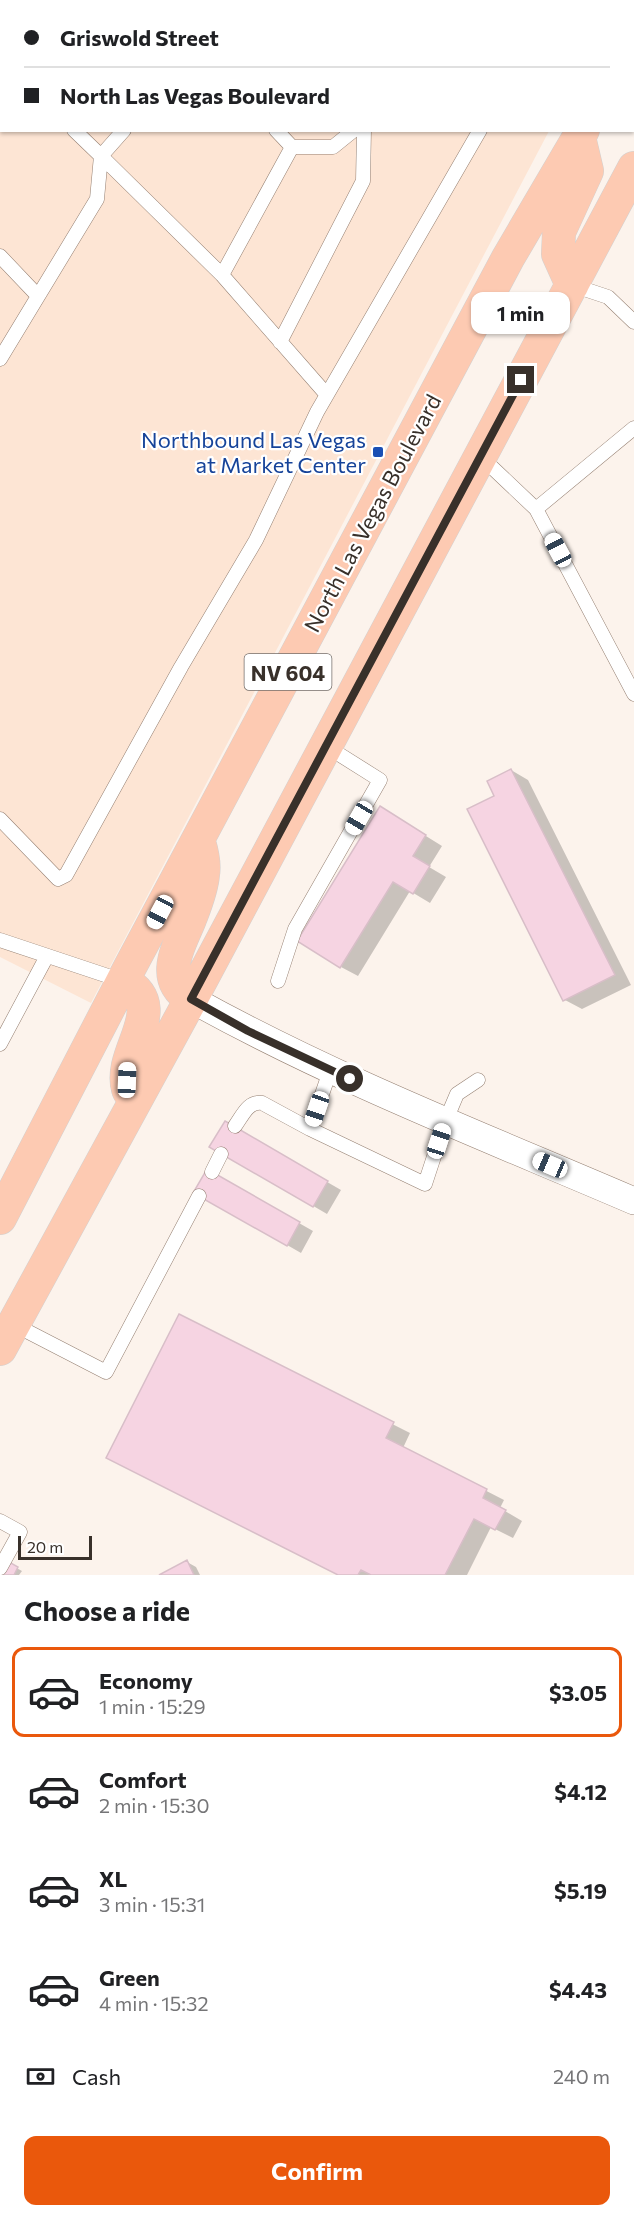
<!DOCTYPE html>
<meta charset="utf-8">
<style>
:root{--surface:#fff;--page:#f6f6f6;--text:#202124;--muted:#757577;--line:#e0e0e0;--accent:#ea580c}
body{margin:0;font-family:Commissioner,sans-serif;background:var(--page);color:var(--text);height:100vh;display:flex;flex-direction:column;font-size:22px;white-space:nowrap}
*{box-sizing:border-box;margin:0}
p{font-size:20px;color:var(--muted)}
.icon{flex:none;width:33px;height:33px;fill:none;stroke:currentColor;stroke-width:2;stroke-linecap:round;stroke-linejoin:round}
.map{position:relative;height:1575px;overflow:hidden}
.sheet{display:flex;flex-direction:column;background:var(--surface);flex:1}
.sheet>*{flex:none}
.guide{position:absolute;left:0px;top:0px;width:634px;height:132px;box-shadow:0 2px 4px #0004;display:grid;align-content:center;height:132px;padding:0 24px;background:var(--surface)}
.scale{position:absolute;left:18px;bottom:15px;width:74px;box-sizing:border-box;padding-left:6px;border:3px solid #38302a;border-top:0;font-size:16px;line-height:21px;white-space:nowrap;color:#38302a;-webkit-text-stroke:4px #fff;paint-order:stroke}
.end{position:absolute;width:27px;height:27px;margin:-14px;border:8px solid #38302a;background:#fff;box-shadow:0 0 0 3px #fff}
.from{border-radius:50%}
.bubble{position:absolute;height:42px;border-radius:12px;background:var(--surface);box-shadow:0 2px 4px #0004;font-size:20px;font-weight:700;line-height:42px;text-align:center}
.car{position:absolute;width:18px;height:36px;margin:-18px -9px;border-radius:8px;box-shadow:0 0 4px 2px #0007;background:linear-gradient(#fff 24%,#345 0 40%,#fff 0 76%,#345 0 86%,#fff 0)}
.guide b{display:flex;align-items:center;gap:21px;height:57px;font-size:22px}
.guide b+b{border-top:2px solid var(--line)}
.guide i{width:15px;height:15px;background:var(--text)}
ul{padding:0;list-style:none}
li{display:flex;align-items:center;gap:18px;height:90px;margin:0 12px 9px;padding:0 12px;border:3px solid transparent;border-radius:12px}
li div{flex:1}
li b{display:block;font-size:22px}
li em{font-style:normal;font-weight:700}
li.active{border-color:var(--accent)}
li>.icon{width:54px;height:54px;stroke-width:1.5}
h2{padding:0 24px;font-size:27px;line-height:72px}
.pay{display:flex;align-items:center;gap:15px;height:66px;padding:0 24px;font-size:22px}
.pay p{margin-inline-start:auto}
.action{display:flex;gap:12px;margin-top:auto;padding:12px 24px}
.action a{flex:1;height:69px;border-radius:12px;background:var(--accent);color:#fff;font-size:24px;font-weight:700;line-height:69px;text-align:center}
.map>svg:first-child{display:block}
.built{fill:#fde5d4}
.shadow{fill:#0003}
.building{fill:#f6d4e2;stroke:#d8bec8;stroke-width:1.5}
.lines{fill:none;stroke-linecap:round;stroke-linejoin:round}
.lane-casing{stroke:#947f71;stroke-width:15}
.street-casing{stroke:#947f71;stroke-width:28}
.primary-casing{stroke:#d3d1d0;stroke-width:34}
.lane{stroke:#fff;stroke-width:14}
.street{stroke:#fff;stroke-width:27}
.primary{stroke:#fdcab2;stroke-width:33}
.route{stroke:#38302a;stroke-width:8}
.transit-dot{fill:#1a4fb4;stroke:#fff;stroke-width:2}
.labels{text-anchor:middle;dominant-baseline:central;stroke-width:4.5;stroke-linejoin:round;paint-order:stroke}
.shield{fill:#fff;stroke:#746e6a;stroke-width:1.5}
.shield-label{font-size:21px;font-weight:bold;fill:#38302a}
.transit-label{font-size:22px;fill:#164399;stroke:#fff;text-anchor:end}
.street-label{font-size:22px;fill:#38302a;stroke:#fff}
</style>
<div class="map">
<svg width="634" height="1575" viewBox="0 0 634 1575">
<rect width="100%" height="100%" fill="#fcf3ec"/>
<path class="built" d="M0,0H618L2,2V130L549,131L91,1003L0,957Z"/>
<path class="shadow" d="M511,770L528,780L631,985L582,1009L565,1000L496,797Z
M397,818L442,846L429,867L446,877L430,903L410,891L358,976L341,967Z
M225,1123L341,1190L327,1214L211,1146Z
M207,1171L313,1231L301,1253L195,1192Z
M179,1316L410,1433L403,1448L504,1500L500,1508L522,1521L513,1538L491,1527L467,1575H338Z
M0,1559L22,1571L19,1575H0Z
M187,1562L196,1567L200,1575H162Z"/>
<path class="building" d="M511,769L615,975L563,1001L467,809L494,796L487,781Z
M380,806L426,835L413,856L430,866L413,894L393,882L340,968L297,941Z
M225,1121L328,1181L313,1207L209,1147Z
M207,1169L300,1222L287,1246L193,1193Z
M179,1314L394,1422L386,1438L487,1489L483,1498L506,1510L495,1530L474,1519L445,1575H371L361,1570L358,1575H338L106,1458Z
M0,1557L18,1567L14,1575H0Z
M187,1560L194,1575H159Z"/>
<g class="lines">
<g class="lane-casing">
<path id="lane" d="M156,0L158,2
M526,0V2
M474,2L475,0
M0,56L2,57
M124,130L101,156L222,275L327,395
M276,130L292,147H333L354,130
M0,256L38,296
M222,275L292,147
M572,285L608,297L634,322
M280,342L363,181L364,130
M0,359L97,199L101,156L74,130
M480,456L536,509L634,694
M536,509L634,428
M0,819L58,879L66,875L181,667L256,540L317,412L480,130
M0,940L123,981
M278,981L295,929L380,780L326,746
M0,1044L47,956
M235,1126C243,1115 248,1101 262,1103L310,1129L425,1184L446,1120L457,1094L478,1080
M310,1129L330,1071
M212,1172L221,1154
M13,1324L106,1372L199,1196
M0,1521L20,1532L0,1568"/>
</g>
<g class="street-casing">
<path id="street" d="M191,999C333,1078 485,1137 634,1201"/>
</g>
<g class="primary-casing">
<path id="primary" d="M633,33L634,32
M572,285L558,254L559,232L587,171L579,137
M123,981C172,1007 117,1051 128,1089C129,1093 133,1097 135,1101
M191,999C158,978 179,947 190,919C195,906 202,889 203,874C205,864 202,852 199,842
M0,1218L130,967L508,258L583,130
M0,1349L191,999L634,168"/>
</g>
<use href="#lane" class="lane"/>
<use href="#street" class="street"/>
<use href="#primary" class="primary"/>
</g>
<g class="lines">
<path class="route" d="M350,1079L248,1031L191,999L521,380"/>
</g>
<rect class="transit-dot" x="372" y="446" width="12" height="12" rx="3"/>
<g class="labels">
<rect class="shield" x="244.5" y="654" width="87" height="36" rx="4.5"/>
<g class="shield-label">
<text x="288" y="672">NV 604</text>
</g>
<g class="transit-label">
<text x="366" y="439">Northbound Las Vegas<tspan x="366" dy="25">at Market Center</tspan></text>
</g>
<g class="street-label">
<text transform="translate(372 513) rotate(-62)">North Las Vegas Boulevard</text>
</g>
</g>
</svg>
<div class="scale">20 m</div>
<i class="end from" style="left:350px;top:1079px"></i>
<i class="end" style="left:521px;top:380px"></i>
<div class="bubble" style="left:471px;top:292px;width:99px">1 min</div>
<i class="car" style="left:558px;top:550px;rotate:332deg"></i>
<i class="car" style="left:359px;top:818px;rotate:210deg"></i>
<i class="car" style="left:160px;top:912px;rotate:208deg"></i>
<i class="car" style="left:127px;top:1080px;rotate:2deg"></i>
<i class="car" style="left:317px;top:1109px;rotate:199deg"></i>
<i class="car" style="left:439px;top:1141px;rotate:18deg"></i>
<i class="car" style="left:550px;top:1165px;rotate:293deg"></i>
<div class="guide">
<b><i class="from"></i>Griswold Street</b>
<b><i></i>North Las Vegas Boulevard</b>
</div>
</div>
<section class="sheet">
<h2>Choose a ride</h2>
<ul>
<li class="active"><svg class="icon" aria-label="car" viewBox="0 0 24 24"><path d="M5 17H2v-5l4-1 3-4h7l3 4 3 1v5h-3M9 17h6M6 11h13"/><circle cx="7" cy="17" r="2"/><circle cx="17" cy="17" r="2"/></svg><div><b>Economy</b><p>1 min · 15:29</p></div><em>$3.05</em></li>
<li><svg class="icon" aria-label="car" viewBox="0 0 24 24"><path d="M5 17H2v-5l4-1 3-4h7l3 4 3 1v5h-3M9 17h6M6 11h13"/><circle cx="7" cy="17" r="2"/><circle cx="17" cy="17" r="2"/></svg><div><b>Comfort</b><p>2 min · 15:30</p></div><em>$4.12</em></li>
<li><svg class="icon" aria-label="car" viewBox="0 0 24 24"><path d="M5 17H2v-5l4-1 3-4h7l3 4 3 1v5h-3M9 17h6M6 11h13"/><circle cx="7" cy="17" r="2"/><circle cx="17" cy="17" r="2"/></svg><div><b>XL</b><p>3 min · 15:31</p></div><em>$5.19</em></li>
<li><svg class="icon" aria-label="car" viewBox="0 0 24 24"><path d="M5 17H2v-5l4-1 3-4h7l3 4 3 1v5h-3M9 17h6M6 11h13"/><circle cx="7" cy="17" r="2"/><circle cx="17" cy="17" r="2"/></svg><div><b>Green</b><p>4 min · 15:32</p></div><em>$4.43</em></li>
</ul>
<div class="pay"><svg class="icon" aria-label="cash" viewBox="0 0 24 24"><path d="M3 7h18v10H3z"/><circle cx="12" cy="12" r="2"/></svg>Cash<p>240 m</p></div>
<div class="action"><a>Confirm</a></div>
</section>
